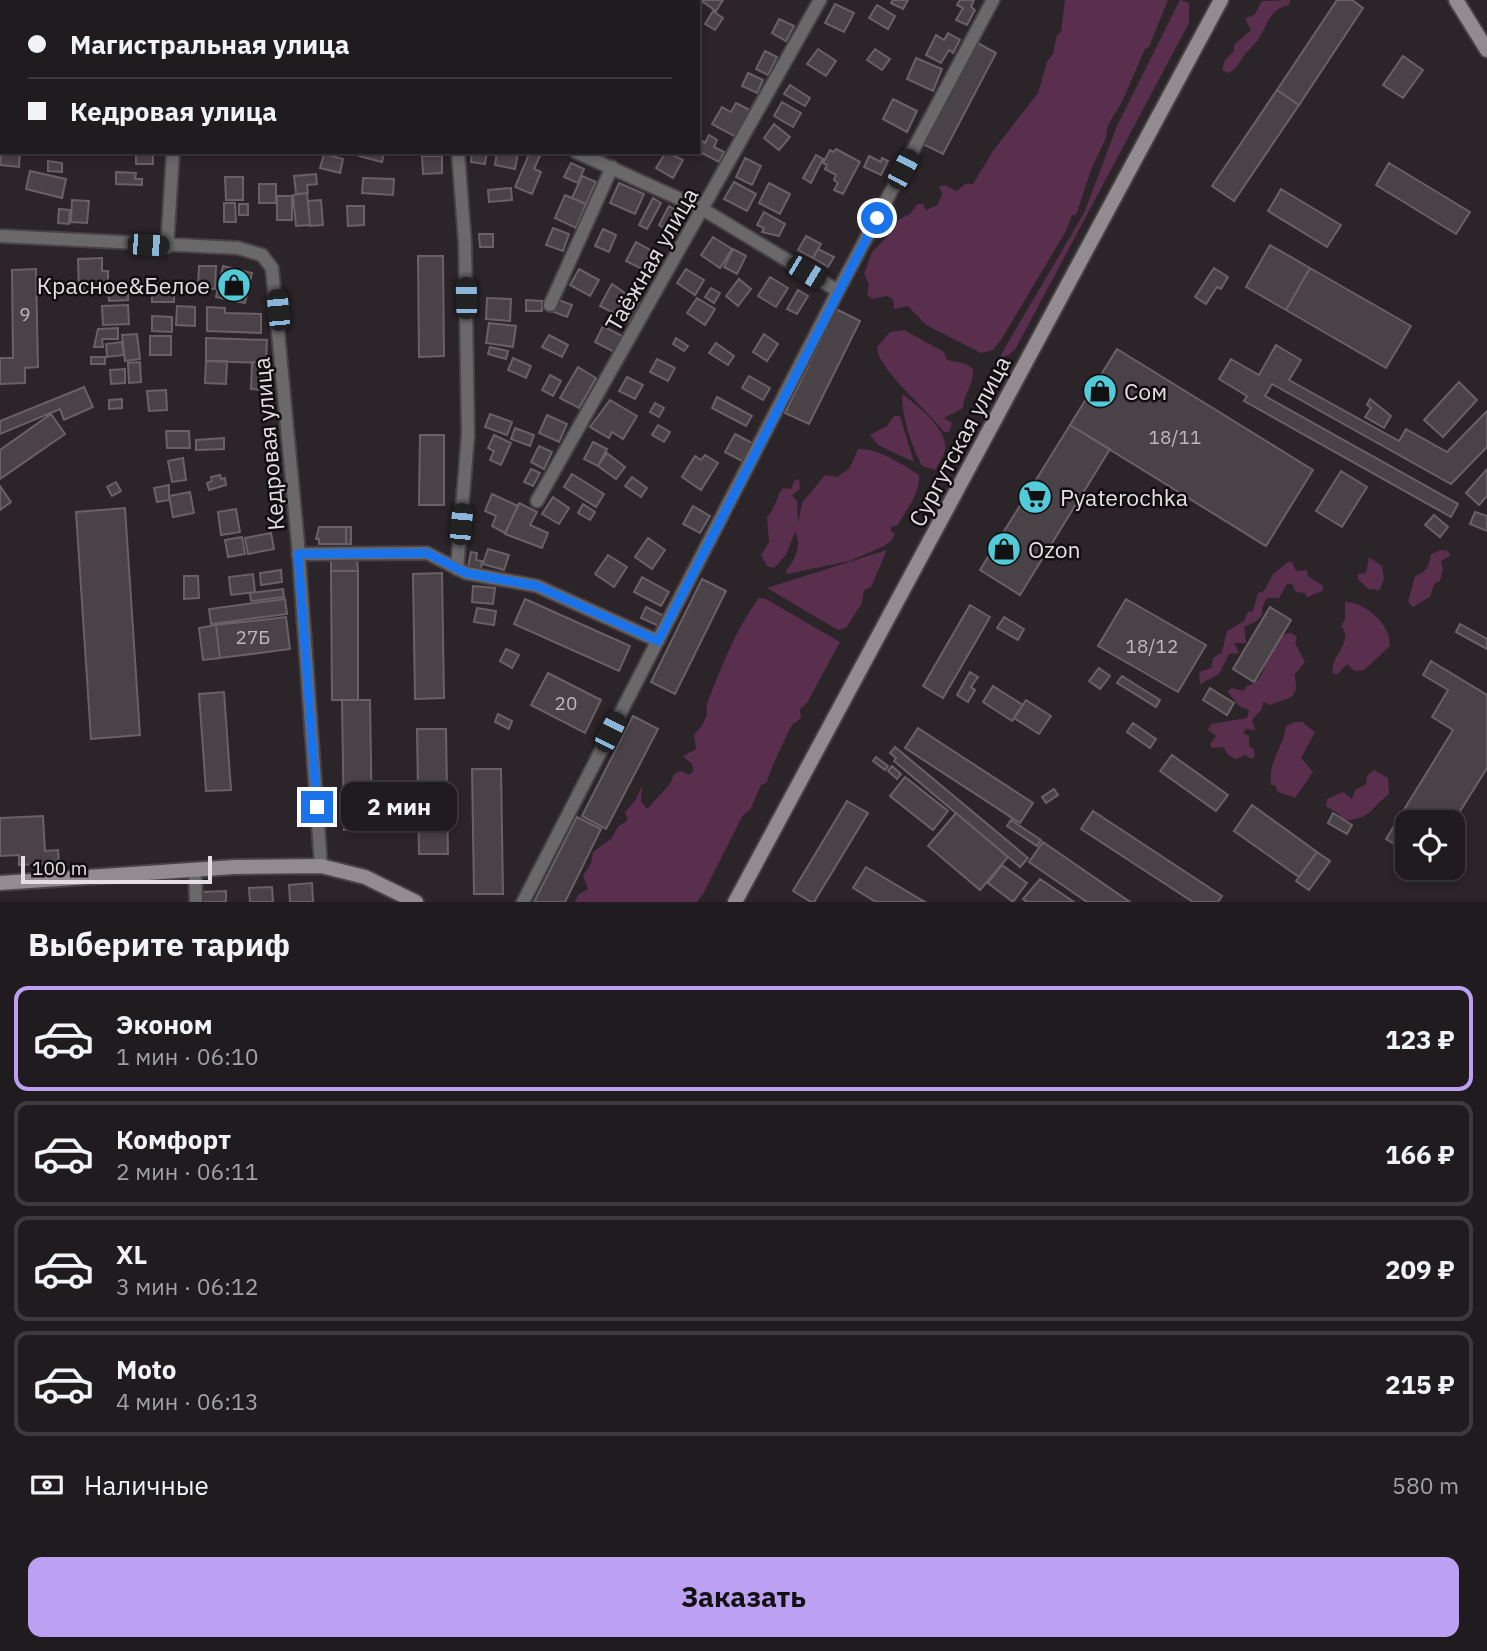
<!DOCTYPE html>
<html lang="ru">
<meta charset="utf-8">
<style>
:root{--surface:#201b1f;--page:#282428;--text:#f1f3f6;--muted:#a2a1a4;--line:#3d393d;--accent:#bca0f2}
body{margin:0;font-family:"IBM Plex Sans",sans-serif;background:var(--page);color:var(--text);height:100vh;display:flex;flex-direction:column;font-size:26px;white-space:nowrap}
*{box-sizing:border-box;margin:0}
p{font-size:23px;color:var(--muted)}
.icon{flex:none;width:38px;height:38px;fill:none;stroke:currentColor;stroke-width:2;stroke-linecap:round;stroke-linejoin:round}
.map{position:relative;height:902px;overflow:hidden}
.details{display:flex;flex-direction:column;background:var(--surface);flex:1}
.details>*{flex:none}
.banner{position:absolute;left:0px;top:0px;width:700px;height:154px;box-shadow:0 4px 10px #0003,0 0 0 2px var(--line);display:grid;align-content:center;height:154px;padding:0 28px;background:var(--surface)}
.fabs{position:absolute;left:1395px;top:810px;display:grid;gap:14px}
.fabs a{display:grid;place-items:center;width:70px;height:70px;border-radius:14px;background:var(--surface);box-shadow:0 4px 10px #0003,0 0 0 2px var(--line);font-size:35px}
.scale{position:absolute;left:21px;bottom:18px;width:191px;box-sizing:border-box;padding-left:7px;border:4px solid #e3dfe2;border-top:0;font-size:19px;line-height:24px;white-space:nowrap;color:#e3dfe2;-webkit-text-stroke:5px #120e10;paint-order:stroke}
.end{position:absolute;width:32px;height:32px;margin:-16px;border:9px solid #1a73e8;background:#fff;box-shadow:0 0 0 4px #fff}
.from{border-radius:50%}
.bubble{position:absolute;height:49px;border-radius:14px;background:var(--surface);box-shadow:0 4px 10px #0003,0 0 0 2px var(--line);font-size:23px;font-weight:800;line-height:49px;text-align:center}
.car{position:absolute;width:21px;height:42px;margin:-21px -10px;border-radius:9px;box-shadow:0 0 5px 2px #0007;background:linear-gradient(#222 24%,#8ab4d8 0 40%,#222 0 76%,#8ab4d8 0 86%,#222 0)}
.banner b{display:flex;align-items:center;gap:24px;height:66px;font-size:26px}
.banner b+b{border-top:2px solid var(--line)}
.banner i{width:18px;height:18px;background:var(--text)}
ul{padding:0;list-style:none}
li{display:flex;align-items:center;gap:21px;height:105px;margin:0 14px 10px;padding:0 14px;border:4px solid var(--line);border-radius:14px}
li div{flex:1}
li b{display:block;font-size:26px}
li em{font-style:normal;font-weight:800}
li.current{border-color:var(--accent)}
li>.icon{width:63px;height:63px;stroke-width:1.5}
h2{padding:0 28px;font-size:32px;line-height:84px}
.pay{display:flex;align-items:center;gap:18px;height:77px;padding:0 28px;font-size:26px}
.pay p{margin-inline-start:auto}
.cta{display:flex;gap:14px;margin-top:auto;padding:14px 28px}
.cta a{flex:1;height:80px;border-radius:14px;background:var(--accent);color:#111;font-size:28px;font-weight:800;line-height:80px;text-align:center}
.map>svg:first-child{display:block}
.green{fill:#5a2f4d}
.building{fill:#494246;stroke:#696166;stroke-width:2}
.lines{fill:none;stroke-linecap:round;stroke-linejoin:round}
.street-casing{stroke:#484247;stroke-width:16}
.secondary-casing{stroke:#484247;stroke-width:18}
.street{stroke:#6b686a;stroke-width:12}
.secondary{stroke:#928c90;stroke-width:14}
.route{stroke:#1a73e8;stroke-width:9}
.labels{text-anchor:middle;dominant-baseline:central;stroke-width:5;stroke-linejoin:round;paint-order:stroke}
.number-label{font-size:19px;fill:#bcb8bb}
.street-label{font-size:23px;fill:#e3dfe2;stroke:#120e10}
.poi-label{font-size:23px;fill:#e3dfe2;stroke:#120e10;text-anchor:start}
</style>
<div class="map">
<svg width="1487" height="902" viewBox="0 0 1487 902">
<rect width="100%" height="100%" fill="#2b2429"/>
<path class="green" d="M1065,0H1168L1149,47L1145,49L1122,102L1108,125L1106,138L1091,170L1076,215H1072L1066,231L1001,340L993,350L981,353L926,325L908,306L894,309L893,299L887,296L873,299L867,295L869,284L864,274L872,252L895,229L898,220L910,214L917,204H923L926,210L938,205L942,194L939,187L944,185L957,191L965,184H973L993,151L1038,93L1047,62L1053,54L1057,35L1061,32Z
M1180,0L1189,3V23L1016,348L1009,355L999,358L1084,213L1117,126Z
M1290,0L1289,5C1268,10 1268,25 1258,40C1253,46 1247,51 1243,57C1238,64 1237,69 1228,73L1222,70L1225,60L1234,51V45L1251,30L1245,19L1255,14L1262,1Z
M904,330L944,352L947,360L966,364L973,369C974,385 963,395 963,408L944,418L952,423L949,432H944C929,411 877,369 877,347L890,332Z
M902,394C916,404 949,430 945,450C944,456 938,464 935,470L922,466C911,445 902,418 902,394Z
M894,416H900L914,462L878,445L870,435L887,426Z
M858,449C878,448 904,465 919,475C920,495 907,507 898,525L891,527V532L895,533L891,541L884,546L850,561L787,574L786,570C796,561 802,541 795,532L786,555L774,568L767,566L761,555L769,542L767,517C776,508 776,496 783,488L791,489L794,481L799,479L800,489L792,495L797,501L798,524L802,503L825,475L837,477L849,469Z
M887,550L871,587L864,590L862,603L846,628L838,630L767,588Z
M1441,550L1448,551L1450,556L1441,561L1443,569L1440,581L1434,584L1430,597L1413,607L1408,602L1415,576C1426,573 1430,564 1431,554Z
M1369,557L1382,566L1384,580L1379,590L1368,589L1358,579V574L1366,573Z
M1288,562H1292L1296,571L1307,570L1308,576L1323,586V591L1307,597L1305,593L1296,592L1292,584H1287L1279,598H1267C1256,615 1271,616 1244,627L1246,643H1234L1239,653L1229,654L1219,674L1200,684L1199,672L1211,668L1213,658L1222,652L1227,631L1244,621L1248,612L1253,611L1258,593L1264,591L1273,574Z
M759,598L766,599L840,642L807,703L800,709L801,717C799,720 796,722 793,724C790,727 767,777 767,782L761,785L750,810L743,815L703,894L697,902H575L578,895L588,889L583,876L591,863L593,852L611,839L618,827L628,820L625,812L635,801L642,786L641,801L647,809L670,784L674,774L681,771L689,775L693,772L692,764L683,756L696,749L694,735C698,730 704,724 706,717C708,712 705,707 708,701C722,665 737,627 759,598Z
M1345,602C1365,602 1391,624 1390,646L1364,670L1355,671L1347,664L1338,674H1333C1329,656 1355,643 1341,626L1345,619Z
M1291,633L1297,637L1295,643L1305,662L1295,674L1296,689L1292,697L1270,705L1263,702L1262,709L1252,720L1255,730L1246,729L1243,733L1249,736V746L1254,750L1255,756L1252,759L1245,755L1237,759L1229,756L1223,747L1212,748L1210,744L1216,736L1208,730L1211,724L1247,718L1249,710L1239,706L1227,691L1232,688L1244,691L1247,686C1273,681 1261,636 1291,633Z
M1295,722H1302L1315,732L1301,758L1313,772L1295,798L1278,792L1275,785H1271C1268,759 1283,750 1286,726Z
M1374,770L1388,778L1389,794C1368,810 1374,818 1341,821L1339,814L1326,806L1327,799L1343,792L1352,799L1355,790L1366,784L1367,776Z"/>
<path class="building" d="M700,0H723L716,11Z
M893,0H908L903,9L891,3Z
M960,0H974L971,7L975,10L967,25L956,20L963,8L957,5Z
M1337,0H1352L1363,8L1299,105L1277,90Z
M835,4L854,13L844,32L825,23Z
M877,5L895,16L888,29L869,18Z
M713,11L723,18L715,30L705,24Z
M779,19L794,26L786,41L772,33Z
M948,33L960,40L953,53L949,50L941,63L926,55L936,35L944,40Z
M974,41L996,53L943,154L921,143Z
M818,49L836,61L826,76L807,64Z
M875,49L890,59L882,70L867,60Z
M765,51L777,57L768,75L756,69Z
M1403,56L1423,70L1403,98L1383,85Z
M916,58L942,69L933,91L907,79Z
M748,73L763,80L757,93L742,86Z
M790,85L810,98L805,106L784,94Z
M1277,90L1299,105L1234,201L1212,186Z
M893,99L917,111L907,132L883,119Z
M782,102L801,113L793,127L774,116Z
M736,103L750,110L736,137L712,124L722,107L731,112Z
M774,124L790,137L779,150L764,138Z
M709,135L717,140L714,147L724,152L719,162L698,151L701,140L705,143Z
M836,149L860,162L843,194L834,190L838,183L834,180L836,175L825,169L827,165L823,163L830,150L834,152Z
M1,151L20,153L19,167L0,165Z
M136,152H153V164H136Z
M361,152H384L382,162L359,156Z
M472,152H487L485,164L471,162Z
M497,152L518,153L515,169L495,165Z
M530,152L540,156L534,169L541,172L532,194L515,187Z
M666,152L683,160L673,178L656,168Z
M324,154L343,159L340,173L320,168Z
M816,155L823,159L811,183L803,178Z
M422,156H442V173L423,174Z
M869,156L881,162L882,158L888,161L881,175L864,167Z
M745,158L761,166L752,185L736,177Z
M48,161L62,163V172L48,171Z
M571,163L584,169L578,183L564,177Z
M1389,163L1470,212L1456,234L1376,185Z
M30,171L66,179L62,198L26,189Z
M116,172L136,173L135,179H142V185L116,184Z
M316,174L317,184L307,185L308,193L296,194L294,176Z
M582,176L596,182L586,204L572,198Z
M225,177H243V200H226Z
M363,178L394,179L393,195L362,193Z
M734,182L756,194L747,211L724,199Z
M619,183L644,194L635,214L610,203Z
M769,183L790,194L780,214L759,203Z
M259,184H276V203H259Z
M511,188L512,200L489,202L488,190Z
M1281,189L1341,225L1327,247L1268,211Z
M307,193L310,225L296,226L293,195Z
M565,195L586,204L576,228L555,218Z
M277,196H292V220H277Z
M653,198L661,203L647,229L639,225Z
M72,200L89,201L87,223L71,222Z
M321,200L323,225L310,226L308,201Z
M224,203H235L236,222H224Z
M239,204H248V215H239Z
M347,206H364V225L348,226Z
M669,206L685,215L675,234L659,225Z
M59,209L70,210L69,224L58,223Z
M764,212L785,224L779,236L762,232L764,228L757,225Z
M553,228L569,234L563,251L546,245Z
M603,229L616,235L609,252L595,246Z
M479,234H493V247H480Z
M806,236L821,244L813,258L798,250Z
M713,237L732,249L720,268L701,255Z
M636,242L652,251L642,269L626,261Z
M1270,245L1310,268L1286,310L1246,287Z
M733,249L746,256L737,274L724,267Z
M818,249L834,257L828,267L813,258Z
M418,256H443L444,356L419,357Z
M102,258V271H108V290H79L78,259Z
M199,266H216L215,289L198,288Z
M223,266L252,273L245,303L216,297Z
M1214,268L1228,277L1221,289L1217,287L1206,304L1195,297Z
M1310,268L1411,326L1386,368L1286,310Z
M36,269L38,367L25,368V383L0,384V358H13L12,270Z
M579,269L599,280L590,296L570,285Z
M686,269L704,280L695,295L677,283Z
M770,277L788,288L776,307L758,296Z
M739,279L751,289L738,306L726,296Z
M612,284L641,304L631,322L600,306Z
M113,285H120V289H128V300L109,301L108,290L113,289Z
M711,288L720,293L714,303L705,297Z
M798,290L808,296L797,314L787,309Z
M152,293H174V302H152Z
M487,298L511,299L510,321L486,319Z
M697,298L715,309L705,325L687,313Z
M526,300L542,301V311H526Z
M559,300L572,305L567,317L554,312Z
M128,305L129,324L103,325L102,306Z
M177,306L195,307V326L176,325Z
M207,307L225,308V313L261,314V333L207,331Z
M836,309L860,321L809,424L785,413Z
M152,316L172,317V332L152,331Z
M489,323L516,326L513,347L486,343Z
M603,326L622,336L614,352L595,342Z
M118,328V339H102L103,347H94L98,329Z
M137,334L140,359L125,361L122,335Z
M764,334L778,344L767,361L753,352Z
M549,335L568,345L562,357L542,347Z
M150,336H171V355H150Z
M206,338L267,340L266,363L206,361Z
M676,338L688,346L684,351L673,344Z
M122,342L124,355L107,357L106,344Z
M716,343L734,356L728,365L709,353Z
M1276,345L1301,360L1289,380L1399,441L1406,429L1447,452L1487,411V447L1451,484L1272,384L1265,396L1458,504L1451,517L1244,401L1247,396L1219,379L1231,359L1259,375Z
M490,347L508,351L506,359L488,354Z
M1117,349L1313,470L1266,546L1070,425Z
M91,357H105V364H91Z
M513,358L531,366L526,378L508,370Z
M657,359L675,368L668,381L650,372Z
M206,361H227L226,384L205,383Z
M140,362L141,382L129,383L128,363Z
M252,362L266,363L265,390L251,389Z
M578,367L596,378L579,408L560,398Z
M125,369V383L111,384L110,370Z
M550,375L561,381L553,396L542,390Z
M749,376L770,388L763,400L742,388Z
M627,377L643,385L635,399L619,391Z
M1459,382L1477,400L1443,437L1424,420Z
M84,387L93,407L64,420L60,409L0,434V421Z
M166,390L167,410L149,411L147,391Z
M717,397L752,416L746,426L712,408Z
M122,399V408L109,409V400Z
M1370,399L1391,416L1384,428L1365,417L1371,408L1367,405Z
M610,400L637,416L623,439L612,432L609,438L590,427Z
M655,403L664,408L659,417L650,412Z
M51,414L65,434L0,479V450Z
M490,414L512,422L507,435L485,427Z
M547,415L567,424L559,442L539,433Z
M658,425L670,432L664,442L652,435Z
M1070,425L1110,449L1020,595L980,570Z
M515,428L534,435L530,446L511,439Z
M166,431H189L190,448H167Z
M735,434L752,443L742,461L725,452Z
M420,435H444V505H419Z
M494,435L511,443L501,465L490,460L494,451L488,448Z
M224,438V449L196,450V440Z
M593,442L607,449L598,466L584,459Z
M539,446L552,452L544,469L531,462Z
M607,453L625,467L616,479L598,466Z
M705,455L718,463L701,490L682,477L695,456L701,460Z
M183,458L186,480L172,482L168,461Z
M531,469L540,473L533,486L524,482Z
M1487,469V496L1479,505L1466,493Z
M1341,471L1367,487L1342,527L1316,511Z
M572,474L604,494L596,507L564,487Z
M220,475L221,479L225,478L226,485L209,490L207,483L212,481L211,477Z
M632,477L647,488L641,497L625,486Z
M116,482L121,491L112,496L107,487Z
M169,485V500L157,502L154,488Z
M0,486L11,502L0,510Z
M190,492L194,513L173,517L169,496Z
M492,494L518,506L505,533L492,526L496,516L485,511Z
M553,497L569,508L559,524L542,514Z
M519,503L537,512L530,525L548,533L542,548L505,534Z
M583,504L595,512L590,520L578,513Z
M693,506L710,516L700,533L683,524Z
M125,508L140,735L91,739L76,512Z
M236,509L240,532L221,535L218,512Z
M1475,512L1487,516V531L1470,524Z
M1434,515L1448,527L1440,537L1425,525Z
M319,527H346V544H319V539H316Z
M346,527H351V544H346Z
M271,533L274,549L248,554L245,538Z
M242,537L245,554L228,557L225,540Z
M648,538L665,550L652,569L635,557Z
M488,549L509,555L504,570L483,564Z
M471,552L477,553L476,560L482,561L481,569L468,567Z
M608,555L627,567L614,587L595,574Z
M331,558H357L358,571H331Z
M281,570L282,582L261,585L260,573Z
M331,571H358V700H332Z
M442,573L444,698L415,699L413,574Z
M253,574L255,592L231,595L229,577Z
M184,576H198L199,598L184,599Z
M642,577L669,592L661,606L634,592Z
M702,579L726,591L675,694L651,682Z
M473,586L495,588L493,604L472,602Z
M283,589L284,597L251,601L250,593Z
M285,599L287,614L211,624L209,609Z
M525,599L630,646L619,671L514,624Z
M1126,599L1206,645L1178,692L1098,646Z
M970,605L990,617L943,698L923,686Z
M646,607L664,616L659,626L641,618Z
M1270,607L1291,620L1254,682L1233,669Z
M477,608L496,611L494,625L474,622Z
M286,617L290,649L220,658L216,625Z
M1004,617L1024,629L1018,640L997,628Z
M1460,624L1487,639V649L1456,632Z
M216,625L220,658L203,660L199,628Z
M506,649L519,655L512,668L500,661Z
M1431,661L1487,695V768L1452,824L1407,822V852L1386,839L1453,730L1432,717L1448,690L1423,675Z
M1099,668L1110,676L1100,689L1089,681Z
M970,672L978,677L971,687L975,690L968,702L957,695Z
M548,673L601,700L585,733L531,705Z
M1122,676L1160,700L1156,707L1117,683Z
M993,686L1023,705L1012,721L983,702Z
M1210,688L1234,703L1227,715L1203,700Z
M224,692L231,790L206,791L199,694Z
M342,700H370L372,829L344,830Z
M1026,700L1051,716L1039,734L1014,718Z
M498,714L512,721L509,729L495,722Z
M633,716L658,729L606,829L582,816Z
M1133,723L1156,739L1150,748L1127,732Z
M918,728L1033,803L1020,823L905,748Z
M417,729H446L448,854H419Z
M895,747L1028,858L1020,867L894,761L896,758L890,753Z
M1172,755L1228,795L1216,811L1160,771Z
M876,757L888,766L885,770L873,761Z
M892,766L901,774L897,779L888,771Z
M472,769H501L503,894H474Z
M905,777L948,811L933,830L890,796Z
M1054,789L1058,795L1046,803L1042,797Z
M847,801L868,813L814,902H811L793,891Z
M1252,805L1317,852L1299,877L1234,831Z
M1093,811L1222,896L1218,902H1193L1081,829Z
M956,813L1008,857L980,890L928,846Z
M1333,813L1352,825L1347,834L1328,823Z
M43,816L45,851L58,850L59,863L19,865V855L0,856V818Z
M577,817L601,829L565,902H534Z
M1011,820L1041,840L1037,846L1007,826Z
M1043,842L1130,902H1087L1029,862Z
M1317,852L1330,861L1309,890L1296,881Z
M1002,865L1027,883L1013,902L988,883Z
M866,867L925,902H876L853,888Z
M1040,879L1074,902H1027L1023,899Z
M312,883L313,902H290L289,885Z
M272,887L273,902H250L249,888Z
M226,891V902H202L201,892Z"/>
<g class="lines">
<g class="street-casing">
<path id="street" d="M18,2V0
M183,2V0
M305,2V0
M470,2L471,0
M614,2L615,0
M0,87L2,83
M576,152L704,210L838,291
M0,236L238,248L262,255L272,268L298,544L321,866
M167,247L173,152
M550,305L612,167
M537,501L820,0
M298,554L427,553L466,573L537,586L658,641
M457,569L468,435L465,243L458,152
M195,870L196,902
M523,902L838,291L993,0"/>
</g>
<g class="secondary-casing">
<path id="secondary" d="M1456,0L1487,50
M0,883L234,867L321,866L365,877L416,902
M735,902L1221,0"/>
</g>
<use href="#street" class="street"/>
<use href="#secondary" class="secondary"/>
</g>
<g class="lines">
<path class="route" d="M317,807L298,554L427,553L466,573L537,586L658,641L877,218"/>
</g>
<defs>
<g id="shop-disc" transform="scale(1.75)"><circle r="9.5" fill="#52cbd9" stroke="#120e10"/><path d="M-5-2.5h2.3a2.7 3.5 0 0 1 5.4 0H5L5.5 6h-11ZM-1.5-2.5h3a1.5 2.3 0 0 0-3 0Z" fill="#111"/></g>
<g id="supermarket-disc" transform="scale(1.75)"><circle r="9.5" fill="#52cbd9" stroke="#120e10"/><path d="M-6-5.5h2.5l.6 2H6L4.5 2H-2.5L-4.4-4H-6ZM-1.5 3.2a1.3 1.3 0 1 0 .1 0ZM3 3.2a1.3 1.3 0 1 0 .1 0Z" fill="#111"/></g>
</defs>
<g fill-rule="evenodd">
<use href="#shop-disc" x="234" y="285"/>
<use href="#shop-disc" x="1100" y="391"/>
<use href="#supermarket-disc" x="1035" y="497"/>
<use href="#shop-disc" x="1004" y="549"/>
</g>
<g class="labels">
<g class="number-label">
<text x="25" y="314">9</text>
<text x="1175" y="437">18/11</text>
<text x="253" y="637">27Б</text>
<text x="1152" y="646">18/12</text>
<text x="566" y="703">20</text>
</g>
<g class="street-label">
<text transform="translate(651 259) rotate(-60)">Таёжная улица</text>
<text transform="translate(959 441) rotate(-62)">Сургутская улица</text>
<text transform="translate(268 444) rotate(-95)">Кедровая улица</text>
</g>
<g class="poi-label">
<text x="210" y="285" text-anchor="end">Красное&amp;Белое</text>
<text x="1124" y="391">Сом</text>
<text x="1060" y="497">Pyaterochka</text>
<text x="1028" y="549">Ozon</text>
</g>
</g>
</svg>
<div class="fabs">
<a><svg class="icon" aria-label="locate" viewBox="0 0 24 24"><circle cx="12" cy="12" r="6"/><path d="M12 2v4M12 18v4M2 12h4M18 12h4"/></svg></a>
</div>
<div class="scale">100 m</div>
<i class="end from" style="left:877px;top:218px"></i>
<i class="end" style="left:317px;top:807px"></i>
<div class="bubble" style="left:341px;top:782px;width:116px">2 мин</div>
<i class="car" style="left:903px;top:169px;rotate:28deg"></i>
<i class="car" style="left:148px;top:245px;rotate:94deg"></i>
<i class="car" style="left:806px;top:272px;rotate:121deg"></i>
<i class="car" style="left:466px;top:298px;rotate:359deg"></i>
<i class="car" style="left:278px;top:310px;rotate:355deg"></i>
<i class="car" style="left:461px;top:524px;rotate:5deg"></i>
<i class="car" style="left:610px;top:732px;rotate:27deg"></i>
<div class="banner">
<b><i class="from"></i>Магистральная улица</b>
<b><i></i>Кедровая улица</b>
</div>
</div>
<section class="details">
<h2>Выберите тариф</h2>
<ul>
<li class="current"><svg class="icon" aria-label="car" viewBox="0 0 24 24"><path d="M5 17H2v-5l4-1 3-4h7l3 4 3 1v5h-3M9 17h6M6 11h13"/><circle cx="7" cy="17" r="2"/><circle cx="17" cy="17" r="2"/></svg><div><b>Эконом</b><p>1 мин · 06:10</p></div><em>123 ₽</em></li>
<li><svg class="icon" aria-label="car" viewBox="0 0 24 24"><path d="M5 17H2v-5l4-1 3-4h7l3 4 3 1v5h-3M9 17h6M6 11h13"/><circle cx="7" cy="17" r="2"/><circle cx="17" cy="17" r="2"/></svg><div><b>Комфорт</b><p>2 мин · 06:11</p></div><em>166 ₽</em></li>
<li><svg class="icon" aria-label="car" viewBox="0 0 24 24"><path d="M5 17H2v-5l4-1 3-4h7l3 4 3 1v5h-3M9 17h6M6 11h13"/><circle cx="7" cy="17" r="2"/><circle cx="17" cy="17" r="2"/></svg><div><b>XL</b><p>3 мин · 06:12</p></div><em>209 ₽</em></li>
<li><svg class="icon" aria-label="car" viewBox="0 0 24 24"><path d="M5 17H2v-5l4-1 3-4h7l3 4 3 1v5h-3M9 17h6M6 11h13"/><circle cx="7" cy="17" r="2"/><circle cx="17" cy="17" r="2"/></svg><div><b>Moto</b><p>4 мин · 06:13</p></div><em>215 ₽</em></li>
</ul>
<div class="pay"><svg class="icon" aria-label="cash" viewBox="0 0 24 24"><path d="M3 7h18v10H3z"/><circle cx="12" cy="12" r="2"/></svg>Наличные<p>580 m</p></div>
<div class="cta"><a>Заказать</a></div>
</section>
